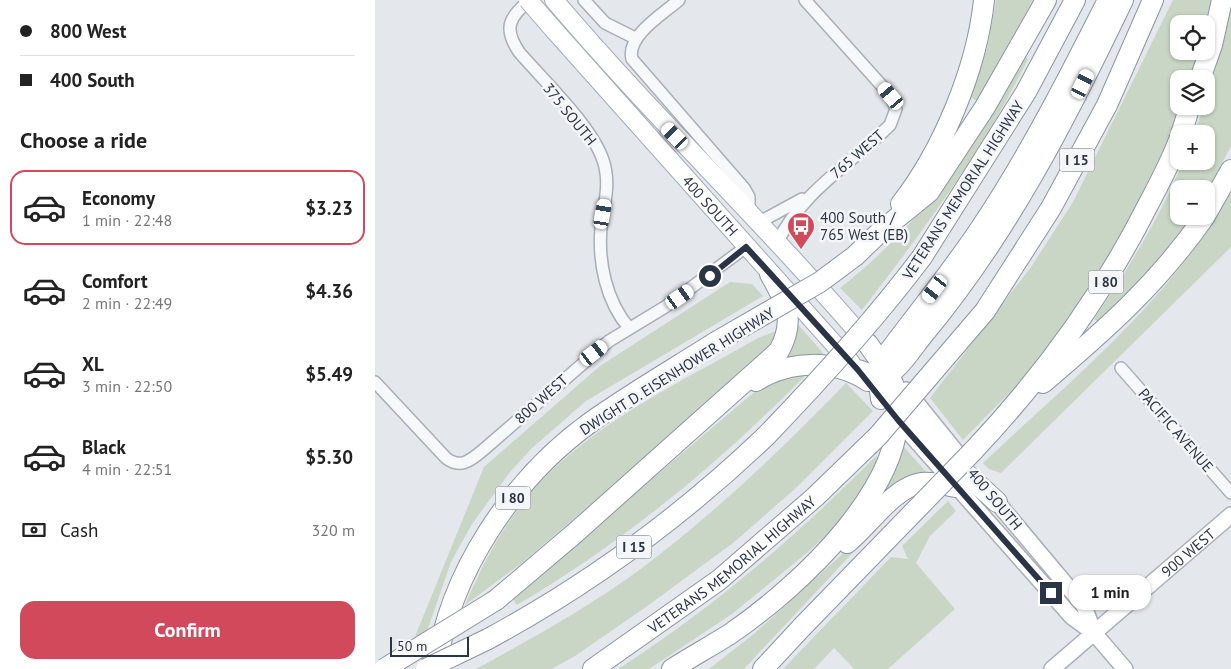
<!DOCTYPE html>
<meta charset="utf-8">
<style>
:root{--surface:#fff;--page:#f6f6f6;--text:#222;--muted:#767676;--line:#e0e0e0;--accent:#d1495b}
body{margin:0;font-family:"PT Sans",sans-serif;background:var(--page);color:var(--text);height:100vh;display:flex;flex-direction:column;font-size:19px;white-space:nowrap}
*{box-sizing:border-box;margin:0}
p{font-size:16px;color:var(--muted)}
.icon{flex:none;width:28px;height:28px;fill:none;stroke:currentColor;stroke-width:2;stroke-linecap:round;stroke-linejoin:round}
.map{position:relative;flex:1;overflow:hidden}
.side{display:flex;flex-direction:column;background:var(--surface);width:375px}
.side>*{flex:none}
.banner{display:grid;align-content:center;height:110px;padding:0 20px;background:var(--surface)}
.controls{position:absolute;left:795px;top:15px;display:grid;gap:10px}
.controls a{display:grid;place-items:center;width:45px;height:45px;border-radius:10px;background:var(--surface);box-shadow:0 1px 4px #0004;font-size:25px}
.scale{position:absolute;left:15px;bottom:12px;width:79px;box-sizing:border-box;padding-left:5px;border:2px solid #2b3445;border-top:0;font-size:14px;line-height:18px;white-space:nowrap;color:#2b3445;-webkit-text-stroke:4px #f4f6f9;paint-order:stroke}
.end{position:absolute;width:22px;height:22px;margin:-11px;border:6px solid #2b3445;background:#fff;box-shadow:0 0 0 2px #fff}
.from{border-radius:50%}
.bubble{position:absolute;height:35px;border-radius:15px;background:var(--surface);box-shadow:0 1px 4px #0004;font-size:16px;font-weight:600;line-height:35px;text-align:center}
.car{position:absolute;width:15px;height:30px;margin:-15px -8px;border-radius:6px;box-shadow:0 0 4px 1px #0007;background:linear-gradient(#fff 24%,#345 0 40%,#fff 0 76%,#345 0 86%,#fff 0)}
.banner b{display:flex;align-items:center;gap:18px;height:48px;font-size:19px}
.banner b+b{border-top:1px solid var(--line)}
.banner i{width:12px;height:12px;background:var(--text)}
ul{padding:0;list-style:none}
li{display:flex;align-items:center;gap:15px;height:75px;margin:0 10px 8px;padding:0 10px;border:2px solid transparent;border-radius:15px}
li div{flex:1}
li b{display:block;font-size:19px}
li em{font-style:normal;font-weight:600}
li.selected{border-color:var(--accent)}
li>.icon{width:45px;height:45px;stroke-width:1.5}
h2{padding:0 20px;font-size:22px;line-height:60px}
.pay{display:flex;align-items:center;gap:12px;height:55px;padding:0 20px;font-size:19px}
.pay p{margin-inline-start:auto}
.button{display:flex;gap:10px;margin-top:auto;padding:10px 20px}
.button a{flex:1;height:58px;border-radius:15px;background:var(--accent);color:#fff;font-size:20px;font-weight:600;line-height:58px;text-align:center}
main{display:flex;flex:1;min-height:0}
.map>svg:first-child{display:block}
.green{fill:#c9d6c5}
.lines{fill:none;stroke-linecap:round;stroke-linejoin:round}
.minor-casing{stroke:#a9aeb7;stroke-width:14}
.secondary-casing{stroke:#a9aeb7;stroke-width:18}
.primary-casing{stroke:#a3abb8;stroke-width:20}
.motorway-casing{stroke:#8b94a3;stroke-width:22}
.minor{stroke:#f7f8fa;stroke-width:11}
.secondary{stroke:#fff;stroke-width:15}
.primary{stroke:#fff;stroke-width:18}
.motorway{stroke:#fff;stroke-width:20}
.primary-bridge-casing{stroke:#a3abb8;stroke-width:20;stroke-linecap:butt}
.motorway-bridge-casing{stroke:#8b94a3;stroke-width:22;stroke-linecap:butt}
.primary-bridge{stroke:#fff;stroke-width:18}
.motorway-bridge{stroke:#fff;stroke-width:20}
.route{stroke:#2b3445;stroke-width:6}
.labels{text-anchor:middle;dominant-baseline:central;stroke-width:5;stroke-linejoin:round;paint-order:stroke}
.shield{fill:#f4f6f9;stroke:#676e7b;stroke-width:1}
.shield-label{font-size:14px;font-weight:bold;fill:#2b3445}
.street-label{font-size:15px;fill:#2b3445;stroke:#f4f6f9}
.poi-label{font-size:15px;fill:#2b3445;stroke:#f4f6f9;text-anchor:start}
</style>
<main>
<section class="side">
<div class="banner">
<b><i class="from"></i>800 West</b>
<b><i></i>400 South</b>
</div>
<h2>Choose a ride</h2>
<ul>
<li class="selected"><svg class="icon" aria-label="car" viewBox="0 0 24 24"><path d="M5 17H2v-5l4-1 3-4h7l3 4 3 1v5h-3M9 17h6M6 11h13"/><circle cx="7" cy="17" r="2"/><circle cx="17" cy="17" r="2"/></svg><div><b>Economy</b><p>1 min · 22:48</p></div><em>$3.23</em></li>
<li><svg class="icon" aria-label="car" viewBox="0 0 24 24"><path d="M5 17H2v-5l4-1 3-4h7l3 4 3 1v5h-3M9 17h6M6 11h13"/><circle cx="7" cy="17" r="2"/><circle cx="17" cy="17" r="2"/></svg><div><b>Comfort</b><p>2 min · 22:49</p></div><em>$4.36</em></li>
<li><svg class="icon" aria-label="car" viewBox="0 0 24 24"><path d="M5 17H2v-5l4-1 3-4h7l3 4 3 1v5h-3M9 17h6M6 11h13"/><circle cx="7" cy="17" r="2"/><circle cx="17" cy="17" r="2"/></svg><div><b>XL</b><p>3 min · 22:50</p></div><em>$5.49</em></li>
<li><svg class="icon" aria-label="car" viewBox="0 0 24 24"><path d="M5 17H2v-5l4-1 3-4h7l3 4 3 1v5h-3M9 17h6M6 11h13"/><circle cx="7" cy="17" r="2"/><circle cx="17" cy="17" r="2"/></svg><div><b>Black</b><p>4 min · 22:51</p></div><em>$5.30</em></li>
</ul>
<div class="pay"><svg class="icon" aria-label="cash" viewBox="0 0 24 24"><path d="M3 7h18v10H3z"/><circle cx="12" cy="12" r="2"/></svg>Cash<p>320 m</p></div>
<div class="button"><a>Confirm</a></div>
</section>
<div class="map">
<svg width="856" height="669" viewBox="0 0 856 669">
<rect width="100%" height="100%" fill="#e4e7ec"/>
<path class="green" d="M621,0H658L602,101L596,97L613,45Z
M798,0H839L831,28V24H804V51H825L817,79H804V106H808L802,124L747,244L674,348L645,382L588,440L555,398L656,267L698,202Z
M856,8V146L831,194V189H804V216H817L788,257L726,324L719,319C753,269 785,218 808,161H831V134H819L829,106H831Z
M650,57L653,59C609,149 549,230 487,310L465,288C547,224 599,146 650,57Z
M856,192V247L626,473L614,469L608,463C696,380 797,299 856,192Z
M355,282L377,284L388,296L211,401L157,448L135,472L97,524L76,562L52,631L39,639L109,467L225,366Z
M421,322L448,353L441,361L399,368Z
M404,330L403,336L388,357L147,563L90,605C104,573 120,540 141,512C200,430 298,387 383,338Z
M431,375C344,463 249,542 142,605L137,598L378,393L408,378Z
M471,383L498,411L422,487L358,543L271,607L200,656L177,669H101C156,639 212,608 263,571C338,515 406,450 471,383Z
M527,445L554,475L497,512Z
M502,455L501,464L476,512L433,552L357,614L274,669H243C338,608 423,535 502,455Z
M527,500L369,669H334L380,633Z
M573,501L581,511L555,536L541,563L580,609L513,669H479L459,648L439,669H408L516,557L533,559L527,546Z"/>
<g class="lines">
<g class="minor-casing">
<path id="minor" d="M155,0C134,17 128,28 144,52C169,81 216,125 228,160C236,183 229,205 226,228C223,262 231,301 254,328
M209,0L230,23L260,38
M304,0C288,14 251,36 257,59L369,188L374,197V213
M383,223L427,199
M402,243C428,190 475,165 515,125L521,109L516,96L430,0
M746,368L856,493
M0,382L71,458C85,469 95,461 107,451L234,341L290,307L371,247"/>
</g>
<g class="secondary-casing">
<g id="secondary">
<path d="M531,390L590,463"/>
<path d="M530,428L697,617L719,633L750,669"/>
<path d="M616,495L709,606L719,633"/>
<path id="s1" d="M677,669L856,515"/>
</g>
</g>
<g class="primary-casing">
<g id="primary">
<path d="M179,0C280,119 393,226 494,345"/>
<path id="s2" d="M179,30L476,363"/>
</g>
</g>
<g class="motorway-casing">
<g id="motorway">
<path d="M825,79L837,45L847,0"/>
<path d="M806,134L815,106"/>
<path d="M526,204C568,150 602,68 609,0"/>
<path d="M831,214L856,170"/>
<path d="M506,231L554,192L610,107L671,0"/>
<path d="M547,257L651,92L700,0"/>
<path d="M610,311L676,208L732,105L778,0"/>
<path d="M483,370C491,373 505,379 512,375C524,369 539,346 548,335C633,233 691,119 748,0"/>
<path d="M381,381C415,360 459,359 493,381"/>
<path d="M668,383C730,330 783,284 830,216"/>
<path d="M506,399L503,372L507,361C540,316 576,273 607,226C655,154 694,77 733,0"/>
<path d="M518,401L553,439L622,502"/>
<path d="M598,451C668,377 727,296 773,205C784,184 796,162 804,140"/>
<path d="M472,543C494,526 518,487 547,483C558,482 570,485 581,487"/>
<path d="M121,600L200,533L404,351C421,320 411,302 395,274"/>
<path d="M113,639C215,584 307,516 390,437"/>
<path d="M61,669C74,573 138,478 216,422C257,393 300,368 341,342"/>
<path id="s3" d="M218,669L344,580L440,497"/>
<path d="M297,669C316,657 336,646 355,634C421,589 540,482 521,393C517,375 503,359 493,344"/>
<path d="M388,669L427,627"/>
</g>
</g>
<use href="#minor" class="minor"/>
<use href="#secondary" class="secondary"/>
<use href="#primary" class="primary"/>
<use href="#motorway" class="motorway"/>
<g class="primary-bridge-casing">
<path id="primary-bridge" d="M153,0L179,30"/>
</g>
<g class="motorway-bridge-casing">
<path id="motorway-bridge" d="M341,342L445,282L480,256L506,231
M390,437C446,379 499,321 547,257
M440,497L503,436L610,311
M427,627L598,451
M9,669L121,600
M51,669L113,639"/>
</g>
<use href="#primary-bridge" class="primary-bridge"/>
<use href="#motorway-bridge" class="motorway-bridge"/>
</g>
<g class="lines">
<path class="route" d="M335,276L371,247L483,370L523,420L676,593"/>
</g>
<defs>
<g id="bus-pin" transform="scale(1.4375)"><path d="M0 17L-7.5 6A9.5 9.5 0 1 1 7.5 6Z" fill="#d1495b" stroke="#f4f6f9"/><path d="M-5-6H5V4H4V6H2V4H-2V6H-4V4H-5ZM-3.5-4V0h7V-4ZM-3.5 1.2v1.5H-2V1.2ZM2 1.2v1.5H3.5V1.2Z" fill="#fff"/></g>
</defs>
<g fill-rule="evenodd">
<use href="#bus-pin" x="426" y="226"/>
</g>
<g class="labels">
<g class="shield">
<rect x="684.5" y="148.5" width="35" height="23" rx="4"/>
<rect x="713.5" y="270.5" width="35" height="23" rx="4"/>
<rect x="120.5" y="486.5" width="35" height="23" rx="4"/>
<rect x="241.5" y="535.5" width="35" height="23" rx="4"/>
</g>
<g class="shield-label">
<text x="702" y="160">I 15</text>
<text x="731" y="282">I 80</text>
<text x="138" y="498">I 80</text>
<text x="259" y="547">I 15</text>
</g>
<g class="street-label">
<text transform="translate(195 114) rotate(51)">375 SOUTH</text>
<text transform="translate(482 154) rotate(-41)">765 WEST</text>
<text transform="translate(588 190) rotate(-57)">VETERANS MEMORIAL HIGHWAY</text>
<text stroke="none"><textPath href="#s2" startOffset="235">400 SOUTH</textPath></text>
<text transform="translate(302 371) rotate(-32)">DWIGHT D. EISENHOWER HIGHWAY</text>
<text transform="translate(166 399) rotate(-42)">800 WEST</text>
<text transform="translate(801 430) rotate(49)">PACIFIC AVENUE</text>
<text transform="translate(620 499) rotate(50)">400 SOUTH</text>
<text stroke="none"><textPath href="#s1" startOffset="179">900 WEST</textPath></text>
<text stroke="none"><textPath href="#s3" startOffset="174">VETERANS MEMORIAL HIGHWAY</textPath></text>
</g>
<g class="poi-label">
<text x="445" y="217">400 South /<tspan x="445" dy="17">765 West (EB)</tspan></text>
</g>
</g>
</svg>
<div class="controls">
<a><svg class="icon" aria-label="locate" viewBox="0 0 24 24"><circle cx="12" cy="12" r="6"/><path d="M12 2v4M12 18v4M2 12h4M18 12h4"/></svg></a>
<a><svg class="icon" aria-label="layers" viewBox="0 0 24 24"><path d="M12 4l9 5-9 5-9-5zM3 14l9 5 9-5"/></svg></a>
<a>+</a>
<a>−</a>
</div>
<div class="scale">50 m</div>
<i class="end from" style="left:335px;top:276px"></i>
<i class="end" style="left:676px;top:593px"></i>
<div class="bubble" style="left:694px;top:575px;width:82px">1 min</div>
<i class="car" style="left:708px;top:84px;rotate:26deg"></i>
<i class="car" style="left:516px;top:96px;rotate:320deg"></i>
<i class="car" style="left:300px;top:136px;rotate:316deg"></i>
<i class="car" style="left:228px;top:214px;rotate:10deg"></i>
<i class="car" style="left:560px;top:289px;rotate:217deg"></i>
<i class="car" style="left:305px;top:297px;rotate:55deg"></i>
<i class="car" style="left:219px;top:353px;rotate:52deg"></i>
</div>
</main>
